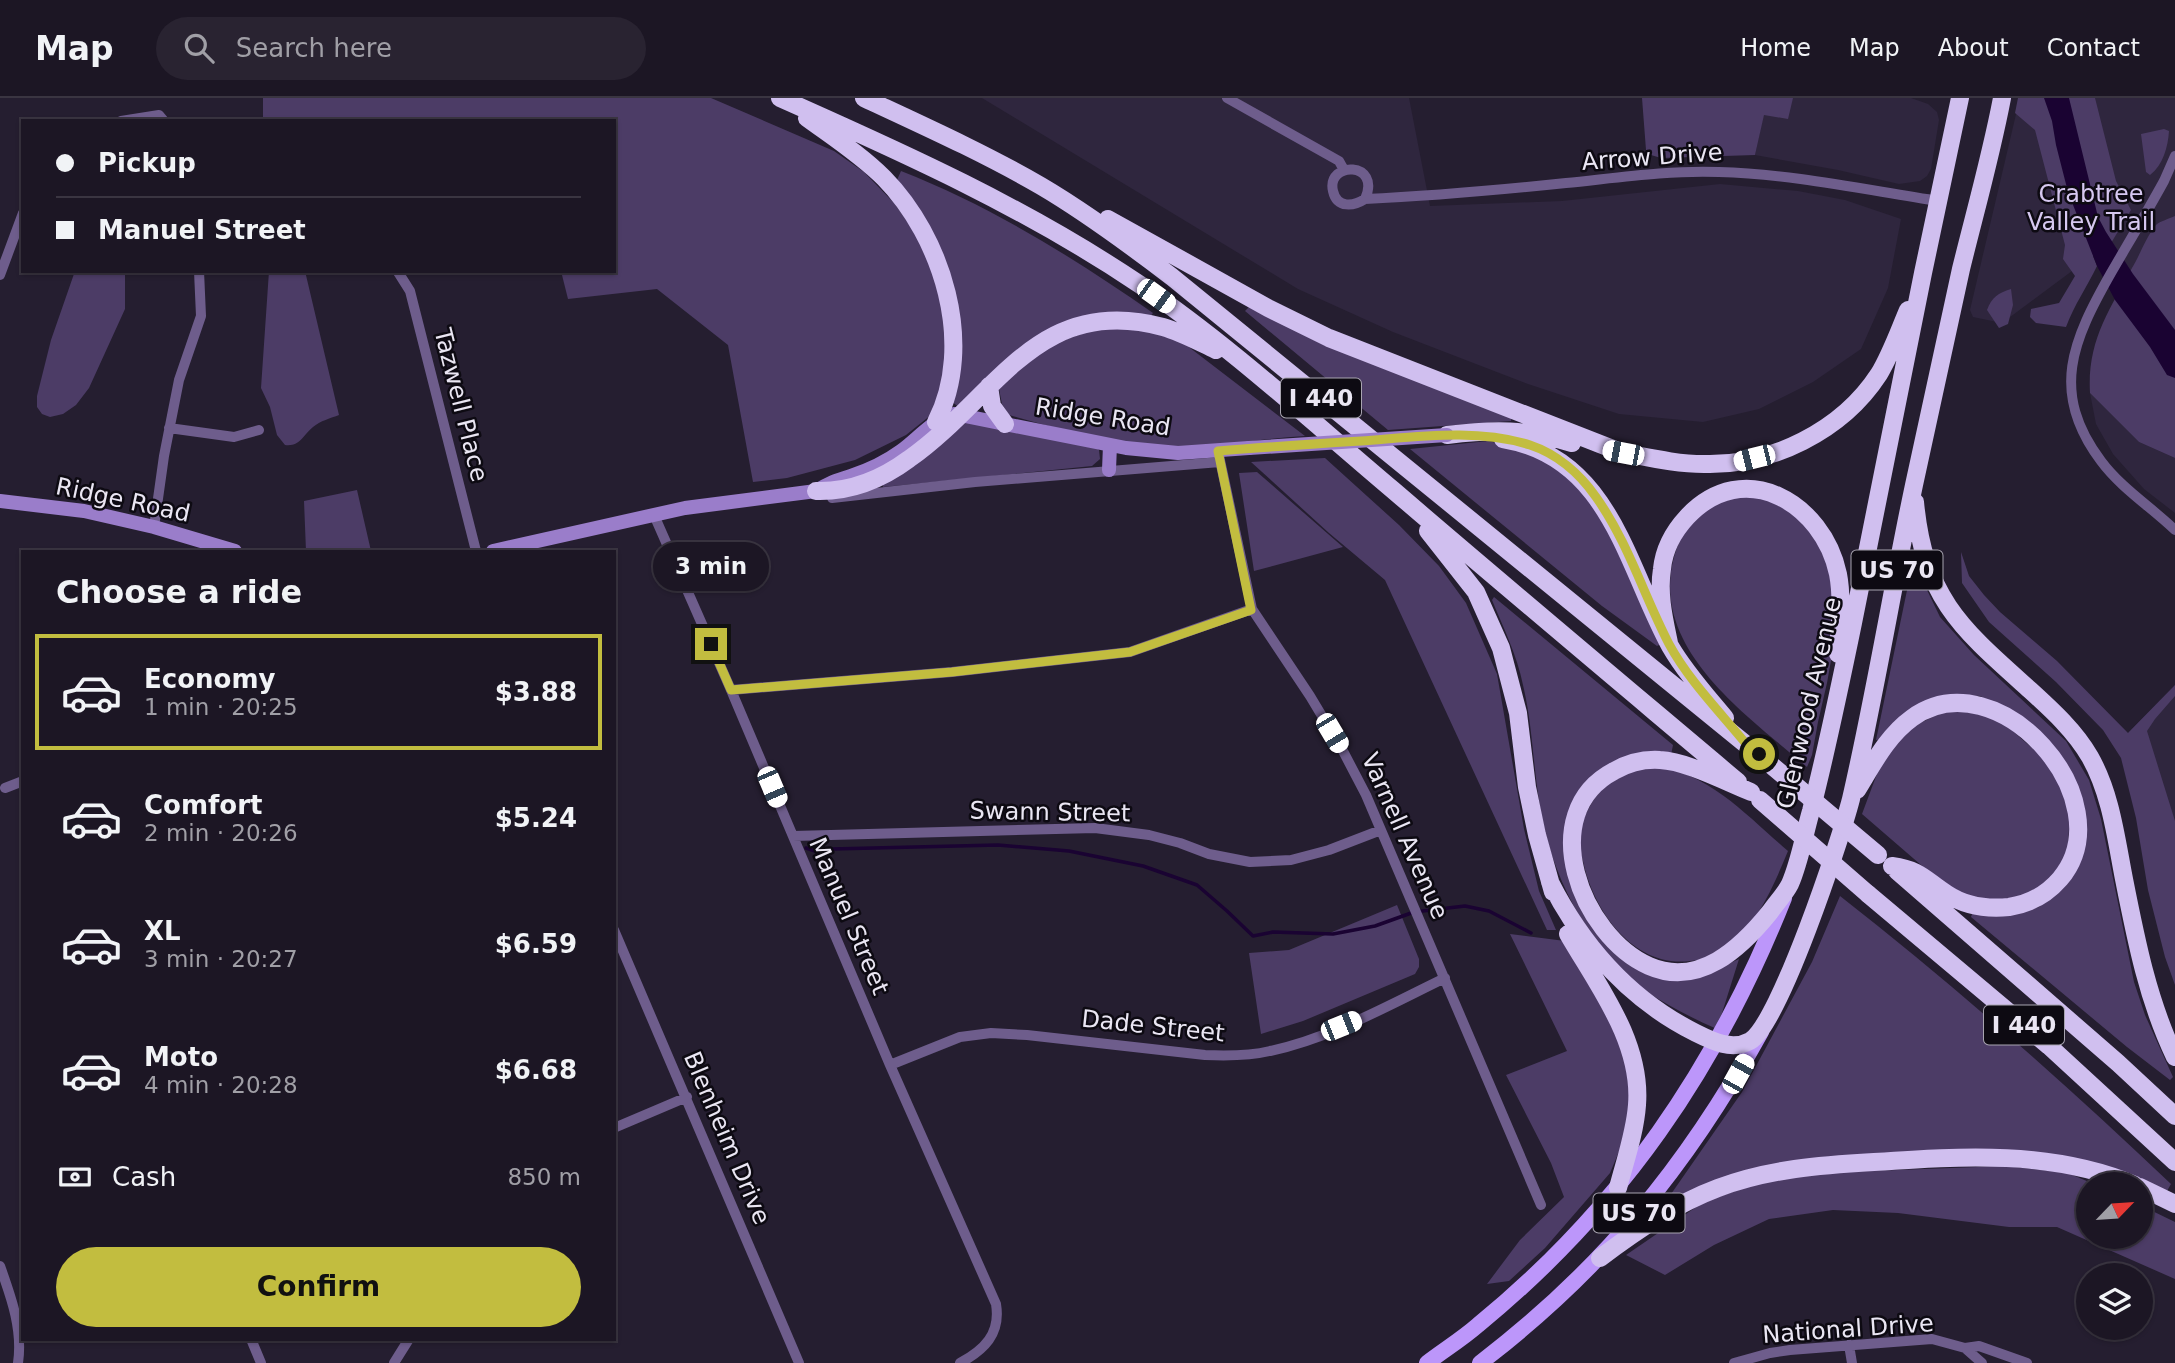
<!DOCTYPE html>
<meta charset="utf-8">
<style>
:root{--surface:#1c1624;--page:#292331;--text:#f1f3f6;--muted:#a09fa6;--line:#3a3541;--accent:#c2bd3f}
body{margin:0;font-family:"DejaVu Sans",sans-serif;background:var(--page);color:var(--text);height:100vh;display:flex;flex-direction:column;font-size:26px;white-space:nowrap}
*{box-sizing:border-box;margin:0}
p{font-size:23px;color:var(--muted)}
.icon{flex:none;width:38px;height:38px;fill:none;stroke:currentColor;stroke-width:2;stroke-linecap:round;stroke-linejoin:round}
.map{position:relative;flex:1;overflow:hidden}
.side{position:absolute;left:21px;top:452px;width:595px;height:791px;display:flex;flex-direction:column;background:var(--surface);border-radius:0px;box-shadow:0 2px 5px #0004,0 0 0 2px var(--line)}
.side>*{flex:none}
.banner{position:absolute;left:21px;top:21px;width:595px;height:154px;border-radius:0px;box-shadow:0 2px 5px #0004,0 0 0 2px var(--line);display:grid;align-content:center;height:154px;padding:0 35px;background:var(--surface)}
.needle{width:46px;rotate:65deg}
.buttons{position:absolute;left:2076px;top:1074px;display:grid;gap:14px}
.buttons a{display:grid;place-items:center;width:77px;height:77px;border-radius:50%;background:var(--surface);box-shadow:0 2px 5px #0004,0 0 0 2px var(--line);font-size:35px}
.end{position:absolute;width:32px;height:32px;margin:-16px;border:9px solid #c2bd3f;background:#111;box-shadow:0 0 0 4px #111}
.from{border-radius:50%}
.bubble{position:absolute;height:49px;border-radius:24px;background:var(--surface);box-shadow:0 2px 5px #0004,0 0 0 2px var(--line);font-size:23px;font-weight:600;line-height:49px;text-align:center}
.car{position:absolute;width:21px;height:42px;margin:-21px -10px;border-radius:9px;box-shadow:0 0 5px 2px #0007;background:linear-gradient(#fff 24%,#345 0 40%,#fff 0 76%,#345 0 86%,#fff 0)}
.banner b{display:flex;align-items:center;gap:24px;height:66px;font-size:26px}
.banner b+b{border-top:2px solid var(--line)}
.banner i{width:18px;height:18px;background:var(--text)}
ul{padding:0;list-style:none}
li{display:flex;align-items:center;gap:21px;height:116px;margin:0 14px 10px;padding:0 21px;border:4px solid transparent;border-radius:0px}
li div{flex:1}
li b{display:block;font-size:26px}
li em{font-style:normal;font-weight:600}
li.active{border-color:var(--accent)}
li>.icon{width:63px;height:63px;stroke-width:1.5}
h2{padding:0 35px;font-size:32px;line-height:84px}
.pay{display:flex;align-items:center;gap:18px;height:77px;padding:0 35px;font-size:26px}
.pay p{margin-inline-start:auto}
.cta{display:flex;gap:14px;margin-top:auto;padding:14px 35px}
.cta a{flex:1;height:80px;border-radius:42px;background:var(--accent);color:#111;font-size:28px;font-weight:600;line-height:80px;text-align:center}
header{display:flex;align-items:center;gap:42px;box-sizing:border-box;height:98px;padding:0 35px;background:var(--surface);border-bottom:2px solid var(--line)}
header strong{font-size:33px}
nav{display:flex;gap:38px;margin-inline-start:auto;font-size:24px}
.search{width:490px;height:63px;background:var(--page);display:flex;align-items:center;gap:18px;box-sizing:border-box;padding:0 24px;border-radius:38px;color:var(--muted);font-size:26px}
.map>svg:first-child{display:block}
.built{fill:#2f263e}
.green{fill:#4c3c66}
.water{fill:#1a0332}
.lines{fill:none;stroke-linecap:round;stroke-linejoin:round}
.stream{stroke:#1a0332;stroke-width:3.5}
.street{stroke:#6e5d8c;stroke-width:10}
.secondary{stroke:#9a7dca;stroke-width:14}
.primary{stroke:#bc96fa;stroke-width:16}
.highway{stroke:#d0bfef;stroke-width:18}
.secondary-bridge{stroke:#9a7dca;stroke-width:14}
.highway-bridge{stroke:#d0bfef;stroke-width:18}
.route{stroke:#c2bd3f;stroke-width:9}
.labels{text-anchor:middle;dominant-baseline:central;stroke-width:5;stroke-linejoin:round;paint-order:stroke}
.shield{fill:#0d0a12;stroke:#a8a4b0;stroke-width:2}
.shield-label{font-size:23px;font-weight:bold;fill:#eae6f3}
.street-label{font-size:24px;fill:#eae6f3;stroke:#0d0a12}
.park-label{font-size:24px;fill:#d6c8f0;stroke:#0d0a12}
</style>
<header>
<strong>Map</strong>
<div class="search"><svg class="icon" aria-label="search" viewBox="0 0 24 24"><circle cx="10" cy="10" r="6"/><path d="M15 15l6 6"/></svg>Search here</div>
<nav><a>Home</a><a>Map</a><a>About</a><a>Contact</a></nav>
</header>
<div class="map">
<svg width="2175" height="1265" viewBox="0 0 2175 1265">
<rect width="100%" height="100%" fill="#251e30"/>
<path class="built" d="M982,0H1409L1430,108L1562,103L1720,86L1798,93L1845,102L1901,121L1888,190L1861,251L1813,284L1759,311L1703,324L1619,316L1528,286L1393,234L1298,191Z
M1767,0H1911L1928,6L1937,14L1939,22L1931,71L1927,78L1920,83L1899,86L1838,72L1755,57Z
M2052,0H2175V196L2144,213L2107,147L2002,225L1973,219L1970,212L2017,12Z
M2090,295L2139,344L2175,360V415L2144,391L2113,356L2096,326Z
M2175,587V782L2128,635Z"/>
<path class="green" d="M263,0H711L834,53L864,74L894,105L920,141L934,180L942,209L945,248L942,296L931,317L906,337L855,362L787,380L753,384L728,247L657,191L568,201L561,173H614V23H263Z
M1642,0H1793L1788,21L1764,17L1755,57L1661,60L1651,57L1646,52Z
M2018,0H2095L2116,83L2131,112L2102,160L2093,158L2097,168C2087,189 2074,207 2066,229L2036,225L2030,219L2031,211L2059,205L2075,178L2063,161L2065,147L2035,32L2015,15Z
M2164,31L2169,33C2168,49 2163,67 2150,77L2146,74L2141,36Z
M901,73C991,108 1074,160 1153,215L1150,219L1113,215L1081,219L960,310L951,303L958,243L897,82Z
M2175,118V360L2139,344L2090,295C2087,243 2109,213 2132,170C2140,157 2146,139 2156,127C2160,123 2169,121 2175,118Z
M75,173H125V211L89,290L76,307L63,316L50,319L42,316L37,309V298L51,242Z
M269,173H305L339,317C331,320 320,323 313,329C303,337 300,349 285,347L277,337L270,309L261,290Z
M2011,191L2013,207L2008,226L1999,230L1987,212C1992,199 1998,195 2011,191Z
M1249,209L1512,318L1511,323L1388,332L1245,213Z
M1104,228L1140,229L1181,243L1305,338C1259,340 1213,351 1167,349C1118,346 1057,331 1009,317L1002,306L999,291L1005,280L1042,250Z
M962,322L1095,348L1099,352L1100,361L1092,368L883,389L882,382Z
M1488,343L1506,347L1550,362L1599,413L1661,546L1657,548L1602,508L1410,351Z
M1325,360L1399,427L1439,468L1466,505L1497,576L1524,731L1539,793L1556,832H1547L1385,482L1329,435L1251,364Z
M1257,374L1343,449L1254,473L1239,375Z
M357,392L371,453H306L304,403Z
M1735,398L1767,399L1811,429L1831,476L1835,540L1827,585L1818,624L1812,657L1807,669C1747,617 1649,551 1674,459C1683,425 1703,410 1735,398Z
M1961,454L1969,478L1984,497L2000,514L2057,563L2128,635L2175,587V598L2155,621L2147,633L2175,723V887L2165,859L2148,792L2136,720L2121,660L2103,632L2056,584L1989,524L1962,485Z
M1916,469L1940,519L1974,557L2066,643L2089,682L2101,721L2134,884L2145,917L2173,979L2170,982L2127,949L1971,819L1972,816L2010,817L2039,809L2070,780L2085,745L2083,710L2022,620L1980,598L1946,597L1882,641L1876,642L1911,473Z
M1494,499L1673,647L1671,657L1629,658L1607,668L1589,684L1574,705L1565,730L1567,759L1624,858L1704,877L1739,861L1717,931C1692,920 1668,908 1646,893C1586,848 1550,776 1539,703C1533,664 1532,625 1523,587C1517,557 1503,529 1492,502Z
M1950,611L1998,620L2048,664L2070,708L2068,753L2053,778L2035,793L2018,800L1998,803L1965,798L1943,786L1862,716L1881,665L1905,632Z
M1656,669C1709,674 1749,720 1788,753C1773,789 1757,828 1725,851C1715,859 1702,862 1690,863C1633,870 1593,812 1583,763C1581,756 1579,749 1579,742C1579,727 1586,715 1593,703C1609,679 1628,672 1656,669Z
M1840,798C1955,888 2065,985 2171,1086L2167,1093L2119,1072L1904,1056L1672,1102L1669,1099L1742,994L1812,864Z
M1397,807L1419,861V869L1415,876L1303,923L1261,936L1249,855L1289,852Z
M1510,836L1565,843L1605,910L1630,967L1631,1025L1610,1075L1545,1150L1509,1183L1487,1186L1520,1142L1564,1099L1551,1065L1506,977L1567,953Z
M2005,1068L2068,1075L2096,1087H2088V1139H2140V1107L2175,1124V1181L2057,1129H2009L1898,1115L1833,1112L1769,1121L1714,1147L1665,1177L1626,1157L1702,1105L1752,1087L1817,1075Z"/>
<path class="water" d="M2044,0H2069L2098,119L2106,134L2133,176L2175,232V280L2167,277L2150,249L2115,202L2097,168L2068,94L2056,47L2052,23Z"/>
<g class="lines">
<path class="stream" d="M806,750L815,753L832,751L998,747L1069,753L1143,768L1197,787L1227,813L1253,838L1273,834L1333,836L1375,828L1414,814L1465,808L1489,813L1531,835"/>
<path class="street" d="M1227,0L1339,63L1344,72
M121,23L159,17L164,23
M2175,58L2164,83C2147,114 2129,144 2111,175C2073,242 2049,294 2101,363C2121,390 2151,409 2175,432
M1365,101C1382,63 1326,63 1333,93C1337,111 1354,108 1365,101C1432,98 1499,92 1566,85C1616,80 1668,72 1719,74C1793,76 1866,92 1939,103
M398,174L410,193L476,453
M0,177L23,115
M169,330L234,339L259,332
M1218,353L1252,511L1310,598L1343,653L1366,697L1541,1107
M832,400L975,384L1220,364
M654,417L731,592L890,967L996,1206C1001,1236 984,1252 960,1265
M154,429L164,358L179,282L201,218L199,173
M731,592L952,574L1130,554L1252,511
M5,690L23,683
M793,738L1095,730L1149,737L1180,745L1209,756L1250,764L1291,762L1329,752L1381,732
M614,832L799,1265
M890,967L960,939L991,935L1027,937L1205,957C1227,958 1249,958 1270,953C1331,940 1389,907 1445,880
M614,1030L687,999
M0,1168C11,1199 23,1231 18,1265
M251,1241L261,1265
M1849,1247L1852,1265
M1965,1250L1982,1265
M394,1265L409,1241
M1734,1265L1770,1255L1790,1252L1932,1241L1965,1250L1979,1248L2027,1265"/>
<path class="secondary" d="M1109,372L1110,347
M0,403L84,413L154,429L235,453
M493,453L685,410L816,393C830,384 836,383 851,378C869,372 886,364 901,353C918,341 934,320 955,316L1126,350L1178,355L1249,350"/>
<path class="primary" d="M1427,1265C1444,1252 1462,1241 1478,1227C1621,1110 1716,971 1784,800
M1480,1265C1602,1172 1687,1068 1761,934"/>
<path class="highway" d="M780,0C904,55 1026,110 1139,186C1229,247 1310,322 1393,392C1507,490 1623,587 1738,684
M864,0C924,28 984,55 1041,88C1087,115 1130,147 1172,179L1770,666
M807,20C833,39 861,57 884,80C942,139 976,246 936,324
M1108,121L1268,210L1329,240L1623,355
M989,288L992,308L1005,326
M1447,337C1495,331 1525,331 1572,345
M1503,341C1610,359 1626,467 1670,548C1685,574 1706,597 1725,620
M1613,353C1643,358 1673,366 1704,366C1771,368 1842,333 1879,276C1891,256 1899,233 1908,212
M816,393C850,394 882,381 909,361C996,300 1037,195 1163,229C1181,234 1199,244 1216,252
M1915,404C1924,501 1963,532 2030,592C2052,612 2075,633 2090,659C2111,696 2116,740 2124,781C2136,842 2148,903 2175,959
M1428,433L1476,494L1501,550L1518,615L1527,689L1537,737L1553,794
M1669,545C1664,521 1658,496 1662,471C1664,451 1674,433 1687,419C1744,358 1823,405 1838,476C1843,502 1839,530 1838,556
M1857,692C1873,666 1887,638 1912,620C1997,558 2126,703 2060,781C2047,796 2029,806 2009,809C1988,811 1965,808 1947,796C1925,782 1921,772 1892,768
M1751,694C1726,684 1686,663 1660,662C1644,661 1628,665 1614,673C1534,715 1581,838 1649,868C1699,890 1741,850 1770,814C1776,805 1785,796 1790,786C1800,763 1804,737 1811,713C1827,651 1840,588 1853,525C1877,409 1899,292 1923,175C1935,116 1948,58 1960,0
M1897,773L2118,965L2175,1018
M1550,784C1583,849 1630,902 1696,935C1712,943 1732,953 1750,943C1779,927 1841,740 1851,701C1875,597 1892,491 1914,387C1929,315 1945,243 1961,171C1975,114 1991,58 2002,0
M1868,796L2049,948L2175,1064
M1568,836C1598,888 1642,944 1637,1007C1635,1035 1625,1063 1618,1090
M2140,1089L2175,1106
M1600,1160C1636,1133 1675,1106 1718,1090C1768,1071 1821,1067 1874,1064C1962,1058 2053,1052 2135,1087"/>
<path class="secondary-bridge" d="M1249,350L1447,337"/>
<path class="highway-bridge" d="M1770,666L1878,757
M1760,702L1868,796"/>
</g>
<g class="lines">
<path class="route" d="M711,546L731,592L952,574L1130,554L1251,512L1218,353C1266,349 1313,346 1361,343C1416,339 1477,330 1530,347C1557,356 1580,376 1596,399C1628,444 1644,498 1669,546C1689,583 1721,615 1747,647L1759,656"/>
</g>
<g class="labels">
<g class="shield">
<rect x="1281" y="280.5" width="80" height="39" rx="5"/>
<rect x="1851.5" y="452.5" width="91" height="39" rx="5"/>
<rect x="1984" y="907.5" width="80" height="39" rx="5"/>
<rect x="1593.5" y="1095.5" width="91" height="39" rx="5"/>
</g>
<g class="shield-label">
<text x="1321" y="300">I 440</text>
<text x="1897" y="472">US 70</text>
<text x="2024" y="927">I 440</text>
<text x="1639" y="1115">US 70</text>
</g>
<g class="street-label">
<text transform="translate(1652 59) rotate(-4)">Arrow Drive</text>
<text transform="translate(461 307) rotate(76)">Tazwell Place</text>
<text transform="translate(1103 319) rotate(9)">Ridge Road</text>
<text transform="translate(123 402) rotate(12)">Ridge Road</text>
<text transform="translate(1809 605) rotate(-77)">Glenwood Avenue</text>
<text transform="translate(1050 714) rotate(1)">Swann Street</text>
<text transform="translate(1405 738) rotate(66)">Varnell Avenue</text>
<text transform="translate(849 818) rotate(67)">Manuel Street</text>
<text transform="translate(1153 928) rotate(6)">Dade Street</text>
<text transform="translate(727 1040) rotate(67)">Blenheim Drive</text>
<text transform="translate(1848 1231) rotate(-4)">National Drive</text>
</g>
<g class="park-label">
<text x="2091" y="96">Crabtree<tspan x="2091" dy="28">Valley Trail</tspan></text>
</g>
</g>
</svg>
<div class="buttons">
<a><svg class="needle" viewBox="-14 -14 28 28"><path d="M0-13l5 13h-10z" fill="#e53935"/><path d="M0 13l5-13h-10z" fill="#a09fa6"/></svg></a>
<a><svg class="icon" aria-label="layers" viewBox="0 0 24 24"><path d="M12 4l9 5-9 5-9-5zM3 14l9 5 9-5"/></svg></a>
</div>
<i class="end from" style="left:1759px;top:656px"></i>
<i class="end" style="left:711px;top:546px"></i>
<div class="bubble" style="left:653px;top:444px;width:116px">3 min</div>
<i class="car" style="left:1156px;top:198px;rotate:126deg"></i>
<i class="car" style="left:1623px;top:355px;rotate:281deg"></i>
<i class="car" style="left:1754px;top:360px;rotate:256deg"></i>
<i class="car" style="left:1332px;top:635px;rotate:149deg"></i>
<i class="car" style="left:772px;top:689px;rotate:157deg"></i>
<i class="car" style="left:1341px;top:928px;rotate:68deg"></i>
<i class="car" style="left:1738px;top:976px;rotate:29deg"></i>
<div class="banner">
<b><i class="from"></i>Pickup</b>
<b><i></i>Manuel Street</b>
</div>
<section class="side">
<h2>Choose a ride</h2>
<ul>
<li class="active"><svg class="icon" aria-label="car" viewBox="0 0 24 24"><path d="M5 17H2v-5l4-1 3-4h7l3 4 3 1v5h-3M9 17h6M6 11h13"/><circle cx="7" cy="17" r="2"/><circle cx="17" cy="17" r="2"/></svg><div><b>Economy</b><p>1 min · 20:25</p></div><em>$3.88</em></li>
<li><svg class="icon" aria-label="car" viewBox="0 0 24 24"><path d="M5 17H2v-5l4-1 3-4h7l3 4 3 1v5h-3M9 17h6M6 11h13"/><circle cx="7" cy="17" r="2"/><circle cx="17" cy="17" r="2"/></svg><div><b>Comfort</b><p>2 min · 20:26</p></div><em>$5.24</em></li>
<li><svg class="icon" aria-label="car" viewBox="0 0 24 24"><path d="M5 17H2v-5l4-1 3-4h7l3 4 3 1v5h-3M9 17h6M6 11h13"/><circle cx="7" cy="17" r="2"/><circle cx="17" cy="17" r="2"/></svg><div><b>XL</b><p>3 min · 20:27</p></div><em>$6.59</em></li>
<li><svg class="icon" aria-label="car" viewBox="0 0 24 24"><path d="M5 17H2v-5l4-1 3-4h7l3 4 3 1v5h-3M9 17h6M6 11h13"/><circle cx="7" cy="17" r="2"/><circle cx="17" cy="17" r="2"/></svg><div><b>Moto</b><p>4 min · 20:28</p></div><em>$6.68</em></li>
</ul>
<div class="pay"><svg class="icon" aria-label="cash" viewBox="0 0 24 24"><path d="M3 7h18v10H3z"/><circle cx="12" cy="12" r="2"/></svg>Cash<p>850 m</p></div>
<div class="cta"><a>Confirm</a></div>
</section>
</div>
